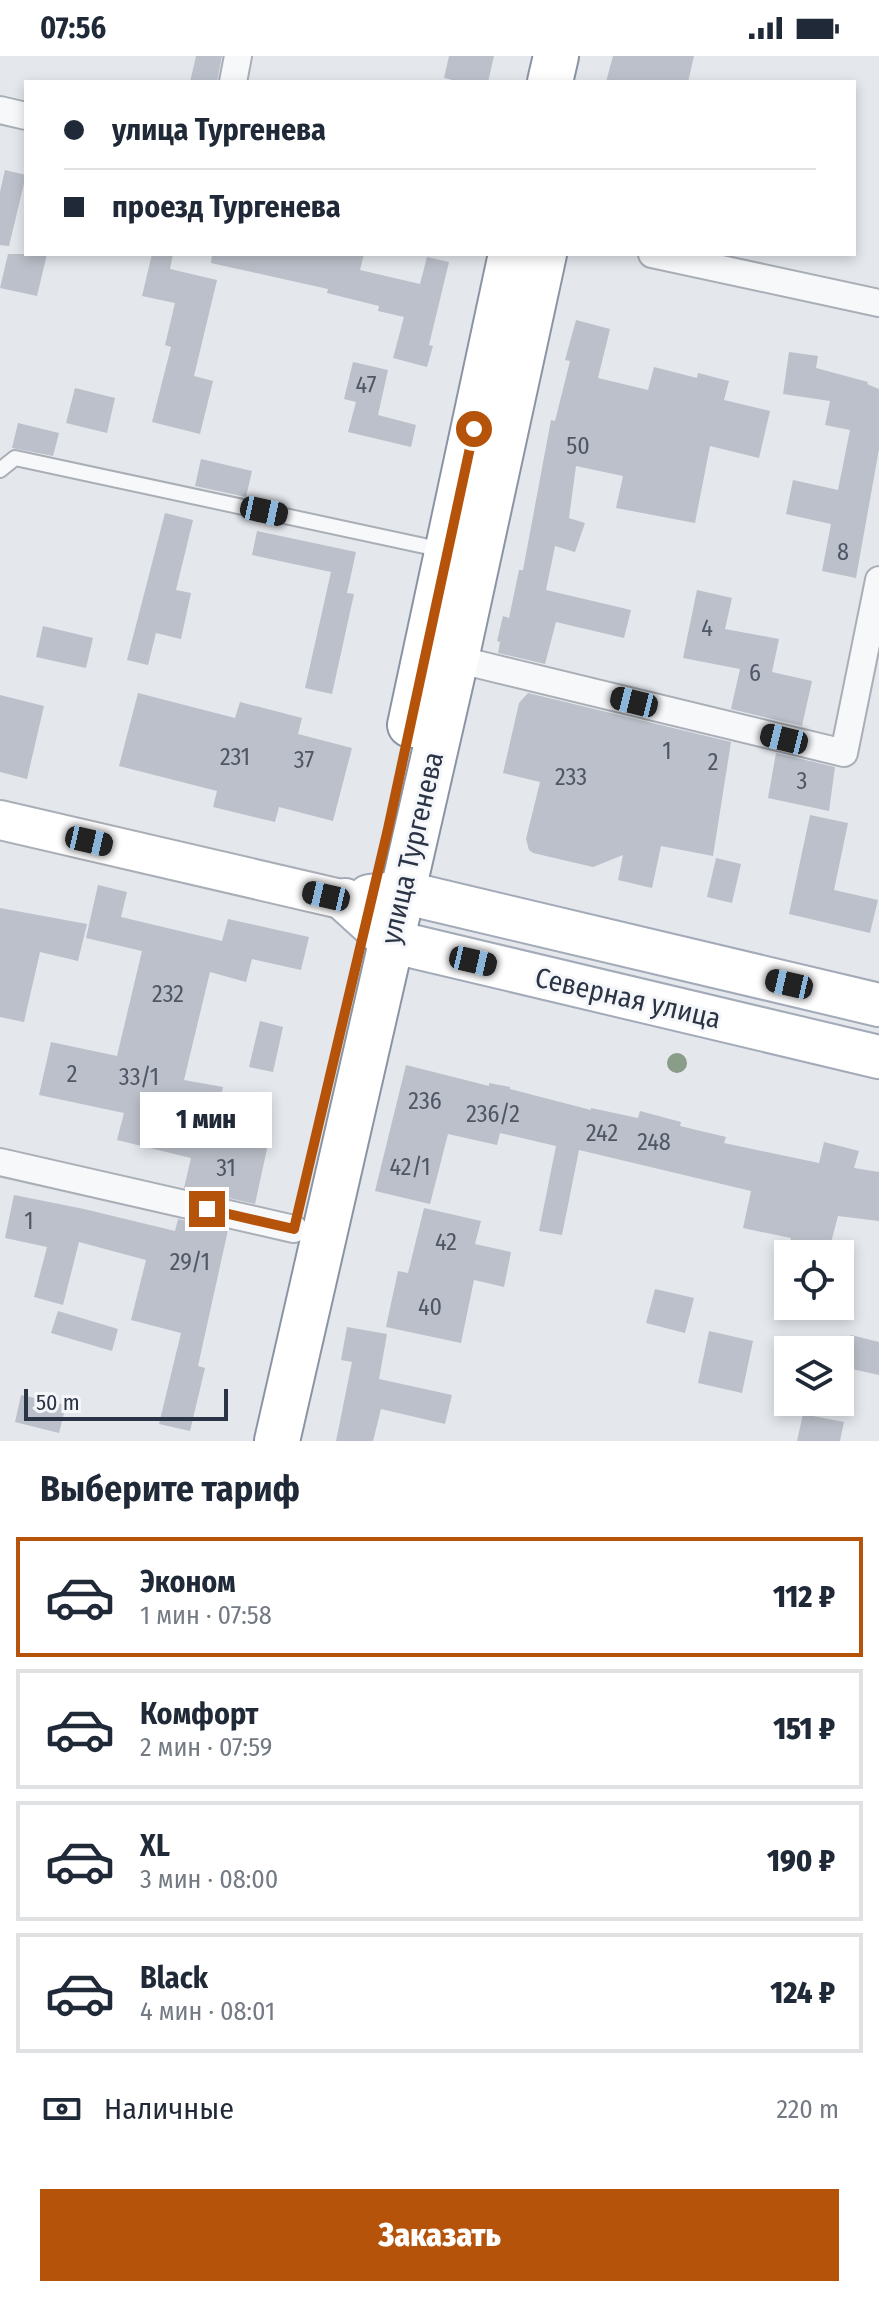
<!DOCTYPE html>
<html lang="ru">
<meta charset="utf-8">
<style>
:root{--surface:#fff;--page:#f2f2f3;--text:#1f2937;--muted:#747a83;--line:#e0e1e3;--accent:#b45309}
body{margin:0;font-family:"Fira Sans Condensed",sans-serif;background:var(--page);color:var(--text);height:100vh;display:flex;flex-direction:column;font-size:30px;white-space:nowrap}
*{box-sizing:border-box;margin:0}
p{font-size:26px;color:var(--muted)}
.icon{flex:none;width:44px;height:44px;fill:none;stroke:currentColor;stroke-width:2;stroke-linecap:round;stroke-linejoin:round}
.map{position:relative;height:1385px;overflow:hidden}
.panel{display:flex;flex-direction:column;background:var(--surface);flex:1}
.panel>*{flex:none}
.hud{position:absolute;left:24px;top:24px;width:832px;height:176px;border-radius:0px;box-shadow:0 4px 12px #0003;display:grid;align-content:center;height:176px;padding:0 40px;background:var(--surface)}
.buttons{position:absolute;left:774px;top:1184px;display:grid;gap:16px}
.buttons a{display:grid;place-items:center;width:80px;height:80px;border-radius:0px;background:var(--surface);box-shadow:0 4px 12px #0003;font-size:40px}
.scale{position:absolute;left:24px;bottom:20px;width:204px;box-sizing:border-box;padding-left:8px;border:4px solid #2b3445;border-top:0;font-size:22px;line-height:28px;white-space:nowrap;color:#2b3445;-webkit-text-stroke:6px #f4f6f9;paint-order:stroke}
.end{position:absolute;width:36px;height:36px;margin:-18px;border:10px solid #b45309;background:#fff;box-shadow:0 0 0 4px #fff}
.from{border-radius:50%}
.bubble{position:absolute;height:56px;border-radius:0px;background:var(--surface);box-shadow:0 4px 12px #0003;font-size:26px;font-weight:800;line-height:56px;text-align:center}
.car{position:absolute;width:24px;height:48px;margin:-24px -12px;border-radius:10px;box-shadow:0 0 6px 2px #0007;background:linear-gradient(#222 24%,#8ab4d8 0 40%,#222 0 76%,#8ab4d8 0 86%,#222 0)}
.hud b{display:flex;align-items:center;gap:28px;height:76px;font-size:30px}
.hud b+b{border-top:2px solid var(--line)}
.hud i{width:20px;height:20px;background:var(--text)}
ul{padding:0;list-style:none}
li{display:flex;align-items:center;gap:24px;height:120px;margin:0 16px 12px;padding:0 24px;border:4px solid var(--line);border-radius:0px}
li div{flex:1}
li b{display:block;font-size:30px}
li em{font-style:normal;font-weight:800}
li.on{border-color:var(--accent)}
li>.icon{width:72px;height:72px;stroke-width:1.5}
h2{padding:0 40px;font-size:36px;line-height:96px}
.pay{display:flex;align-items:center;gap:20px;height:88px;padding:0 40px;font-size:30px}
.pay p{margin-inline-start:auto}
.button{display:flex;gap:16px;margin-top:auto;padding:16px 40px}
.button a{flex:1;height:92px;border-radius:0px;background:var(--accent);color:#fff;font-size:32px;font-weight:800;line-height:92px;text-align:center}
.status{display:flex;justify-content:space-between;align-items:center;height:56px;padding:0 40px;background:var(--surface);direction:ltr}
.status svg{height:22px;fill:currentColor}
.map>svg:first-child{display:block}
.building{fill:#bbc0ca}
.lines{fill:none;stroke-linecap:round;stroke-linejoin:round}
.lane-casing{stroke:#a9aeb7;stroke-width:18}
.street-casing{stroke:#a9aeb7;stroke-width:30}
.secondary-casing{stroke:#a9aeb7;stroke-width:42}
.primary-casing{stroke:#a3abb8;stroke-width:46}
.highway-casing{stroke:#8b94a3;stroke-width:48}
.lane{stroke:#f7f8fa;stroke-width:14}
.street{stroke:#f7f8fa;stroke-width:26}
.secondary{stroke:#fff;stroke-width:38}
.primary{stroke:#fff;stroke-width:42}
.highway{stroke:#fff;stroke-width:44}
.tree{fill:#899d89}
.route{stroke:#b45309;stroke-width:10}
.labels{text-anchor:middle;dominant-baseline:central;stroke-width:6;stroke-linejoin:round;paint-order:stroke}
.number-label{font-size:24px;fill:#4f5766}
.street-label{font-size:28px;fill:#2b3445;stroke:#f4f6f9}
</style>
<div class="status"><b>07:56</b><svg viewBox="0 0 49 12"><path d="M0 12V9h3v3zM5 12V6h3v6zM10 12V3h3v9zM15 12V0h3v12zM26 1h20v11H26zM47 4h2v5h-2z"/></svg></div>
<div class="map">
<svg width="879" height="1385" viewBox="0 0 879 1385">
<rect width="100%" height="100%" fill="#e4e7ec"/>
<path class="building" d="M196,0H222L217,26H190Z
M449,0H494L488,26H461L444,22Z
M613,0H694L688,26H606Z
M5,114L26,119L9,190L0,189V136Z
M8,198H47L37,240L0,232Z
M152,198H173L170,213L217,224L194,320L213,325L200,378L152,366L171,291L165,289L175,247L142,240Z
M212,198H364L360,214L420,228L427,201L449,206L429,289L433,290L427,311L393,302L404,261L378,255L379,250L327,237L328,233L211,207Z
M576,264L610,273L598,322L648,334L654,311L697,322L698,317L729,325L724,344L770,355L759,402L710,390L695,467L616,452L623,420L576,410L569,462L585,467L575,496L555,490L546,534L631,554L624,582L556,566L545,608L498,597L500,586L497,585L503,560L509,562L519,514H523L551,364L555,365L570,305L565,304Z
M789,296L818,300L816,312L868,326L867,328L879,333V393L856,522L822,515L831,468L786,458L793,424L838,434L850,374L825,369L830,345L783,338Z
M353,306L388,314L378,359L416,369L411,391L348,376L356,346L344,343Z
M75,332L115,342L107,377L66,367Z
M18,367L59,377L53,400L12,392Z
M201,403L252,415L246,441L195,430Z
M165,457L193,464L176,534L191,537L181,583L156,577L148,609L127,604Z
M257,475L356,496L347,537L354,538L332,638L305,632L331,516L252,499Z
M697,534L732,542L725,573L779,583L772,616L812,625L802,670L731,653L740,613L683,602Z
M43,570L93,582L86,612L36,601Z
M138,637L235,662L240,646L302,662L298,678L352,692L333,765L279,751L275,766L213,751L217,735L119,710Z
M528,637L731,686L713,800L661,790L652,832L618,824L623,799L593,811L533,797L529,794L526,783L540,726L503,717L519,647Z
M0,639L44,650L27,723L0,716Z
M776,697L835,711L829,755L768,742Z
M810,759L848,767L834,834L878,844L870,877L789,858Z
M716,802L741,808L732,847L707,841Z
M98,829L127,836L121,861L222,885L228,863L309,881L301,914L252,903L246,926L210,916L184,1024L223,1031L214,1076L268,1088L255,1148L184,1132L191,1102L117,1084L124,1057L39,1039L51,986L117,1000L142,895L86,882Z
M0,852L87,868L78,905L40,896L24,966L0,961Z
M260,965L283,971L273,1016L249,1011Z
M406,1009L489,1030V1027L510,1031V1033L591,1054V1052L638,1062L640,1055L681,1066L680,1070L726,1081L724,1087L819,1107L824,1086L859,1095L854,1112L879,1116V1165L838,1160L828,1198H787L791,1182L743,1172L751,1135L579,1094L562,1179L539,1175L556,1090L500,1077L497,1089L448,1078L430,1148L375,1135Z
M14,1139L84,1153L175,1175L178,1163L228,1174L198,1310L205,1312L190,1375L159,1368L181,1277L131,1264L146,1204L79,1186L63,1249L34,1241L47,1191L5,1182Z
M424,1152L481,1165L475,1188L511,1196L504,1231L474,1224L461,1287L386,1271L398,1215L408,1217Z
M655,1233L694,1242L685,1277L646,1267Z
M58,1255L118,1273L112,1295L51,1277Z
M347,1271L387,1278L379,1323L452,1339L445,1368L381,1353L373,1385H336L352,1306L341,1304Z
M709,1275L753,1285L742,1337L698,1327Z
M851,1279L879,1286V1319L843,1311Z
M21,1339L66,1349L59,1377L15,1366Z
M803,1358L844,1366L840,1385H797Z"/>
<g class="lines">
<g class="lane-casing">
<path id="lane" d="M0,414L15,402L443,494"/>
</g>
<g class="street-casing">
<path id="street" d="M233,26L238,0
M0,54L26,60
M652,198L879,247
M456,603L844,697L879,524
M0,1106L294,1173"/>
</g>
<g class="secondary-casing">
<path id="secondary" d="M0,764L345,844"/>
</g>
<g class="primary-casing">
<path id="primary" d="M369,840L402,836L879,949
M345,844L390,885L879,1001"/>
</g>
<g class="highway-casing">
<path id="highway" d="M550,26L556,0
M410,669L511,198
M277,1385L456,603L544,198"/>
</g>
<use href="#lane" class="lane"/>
<use href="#street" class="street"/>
<use href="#secondary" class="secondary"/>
<use href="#primary" class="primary"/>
<use href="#highway" class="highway"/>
</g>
<circle class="tree" cx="677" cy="1007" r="10"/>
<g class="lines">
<path class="route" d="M207,1153L294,1173L388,773L474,373"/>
</g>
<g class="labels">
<g class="number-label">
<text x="366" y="329">47</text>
<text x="578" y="390">50</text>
<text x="843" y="496">8</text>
<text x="707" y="572">4</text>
<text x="755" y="617">6</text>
<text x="667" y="695">1</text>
<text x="235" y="701">231</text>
<text x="304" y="704">37</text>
<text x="713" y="706">2</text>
<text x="571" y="721">233</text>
<text x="802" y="725">3</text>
<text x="168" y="938">232</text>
<text x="72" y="1018">2</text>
<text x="139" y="1021">33/1</text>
<text x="425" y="1045">236</text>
<text x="493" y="1058">236/2</text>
<text x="602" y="1077">242</text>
<text x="654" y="1086">248</text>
<text x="410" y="1111">42/1</text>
<text x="226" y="1112">31</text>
<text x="29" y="1165">1</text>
<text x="446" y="1186">42</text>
<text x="190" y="1206">29/1</text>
<text x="430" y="1251">40</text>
</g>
<g class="street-label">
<text transform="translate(412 792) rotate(-77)">улица Тургенева</text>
<text transform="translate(628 942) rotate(13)">Северная улица</text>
</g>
</g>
</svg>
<div class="buttons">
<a><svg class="icon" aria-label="locate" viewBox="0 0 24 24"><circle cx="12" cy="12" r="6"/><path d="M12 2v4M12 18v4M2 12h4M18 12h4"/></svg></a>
<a><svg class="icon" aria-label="layers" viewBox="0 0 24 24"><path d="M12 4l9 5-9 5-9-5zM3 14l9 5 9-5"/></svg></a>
</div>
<div class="scale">50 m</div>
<i class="end from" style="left:474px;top:373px"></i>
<i class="end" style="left:207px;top:1153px"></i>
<div class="bubble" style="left:140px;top:1036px;width:132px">1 мин</div>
<i class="car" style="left:264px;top:455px;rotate:102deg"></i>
<i class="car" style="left:634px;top:646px;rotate:284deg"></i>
<i class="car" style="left:784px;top:683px;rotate:284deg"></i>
<i class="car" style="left:89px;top:785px;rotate:103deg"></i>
<i class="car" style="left:326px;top:840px;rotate:283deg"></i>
<i class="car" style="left:473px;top:905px;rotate:103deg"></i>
<i class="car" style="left:789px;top:928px;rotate:283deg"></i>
<div class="hud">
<b><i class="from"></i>улица Тургенева</b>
<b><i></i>проезд Тургенева</b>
</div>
</div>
<section class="panel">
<h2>Выберите тариф</h2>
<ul>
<li class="on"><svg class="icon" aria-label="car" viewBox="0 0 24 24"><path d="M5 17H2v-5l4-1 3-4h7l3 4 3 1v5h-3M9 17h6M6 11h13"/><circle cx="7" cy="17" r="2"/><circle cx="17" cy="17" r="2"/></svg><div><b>Эконом</b><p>1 мин · 07:58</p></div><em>112 ₽</em></li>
<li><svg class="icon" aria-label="car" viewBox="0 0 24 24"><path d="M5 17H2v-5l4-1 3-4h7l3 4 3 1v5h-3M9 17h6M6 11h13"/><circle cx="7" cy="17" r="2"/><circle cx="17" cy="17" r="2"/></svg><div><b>Комфорт</b><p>2 мин · 07:59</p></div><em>151 ₽</em></li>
<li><svg class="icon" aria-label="car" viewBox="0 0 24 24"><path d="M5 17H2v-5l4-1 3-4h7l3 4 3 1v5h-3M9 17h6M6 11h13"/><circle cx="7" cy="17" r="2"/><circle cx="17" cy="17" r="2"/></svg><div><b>XL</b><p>3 мин · 08:00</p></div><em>190 ₽</em></li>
<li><svg class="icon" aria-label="car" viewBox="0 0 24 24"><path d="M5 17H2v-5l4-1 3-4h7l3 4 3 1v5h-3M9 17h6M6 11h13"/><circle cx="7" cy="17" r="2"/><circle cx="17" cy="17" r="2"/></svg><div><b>Black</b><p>4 мин · 08:01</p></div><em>124 ₽</em></li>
</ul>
<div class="pay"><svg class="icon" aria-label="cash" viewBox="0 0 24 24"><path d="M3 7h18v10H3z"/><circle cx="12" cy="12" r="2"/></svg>Наличные<p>220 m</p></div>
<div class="button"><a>Заказать</a></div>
</section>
